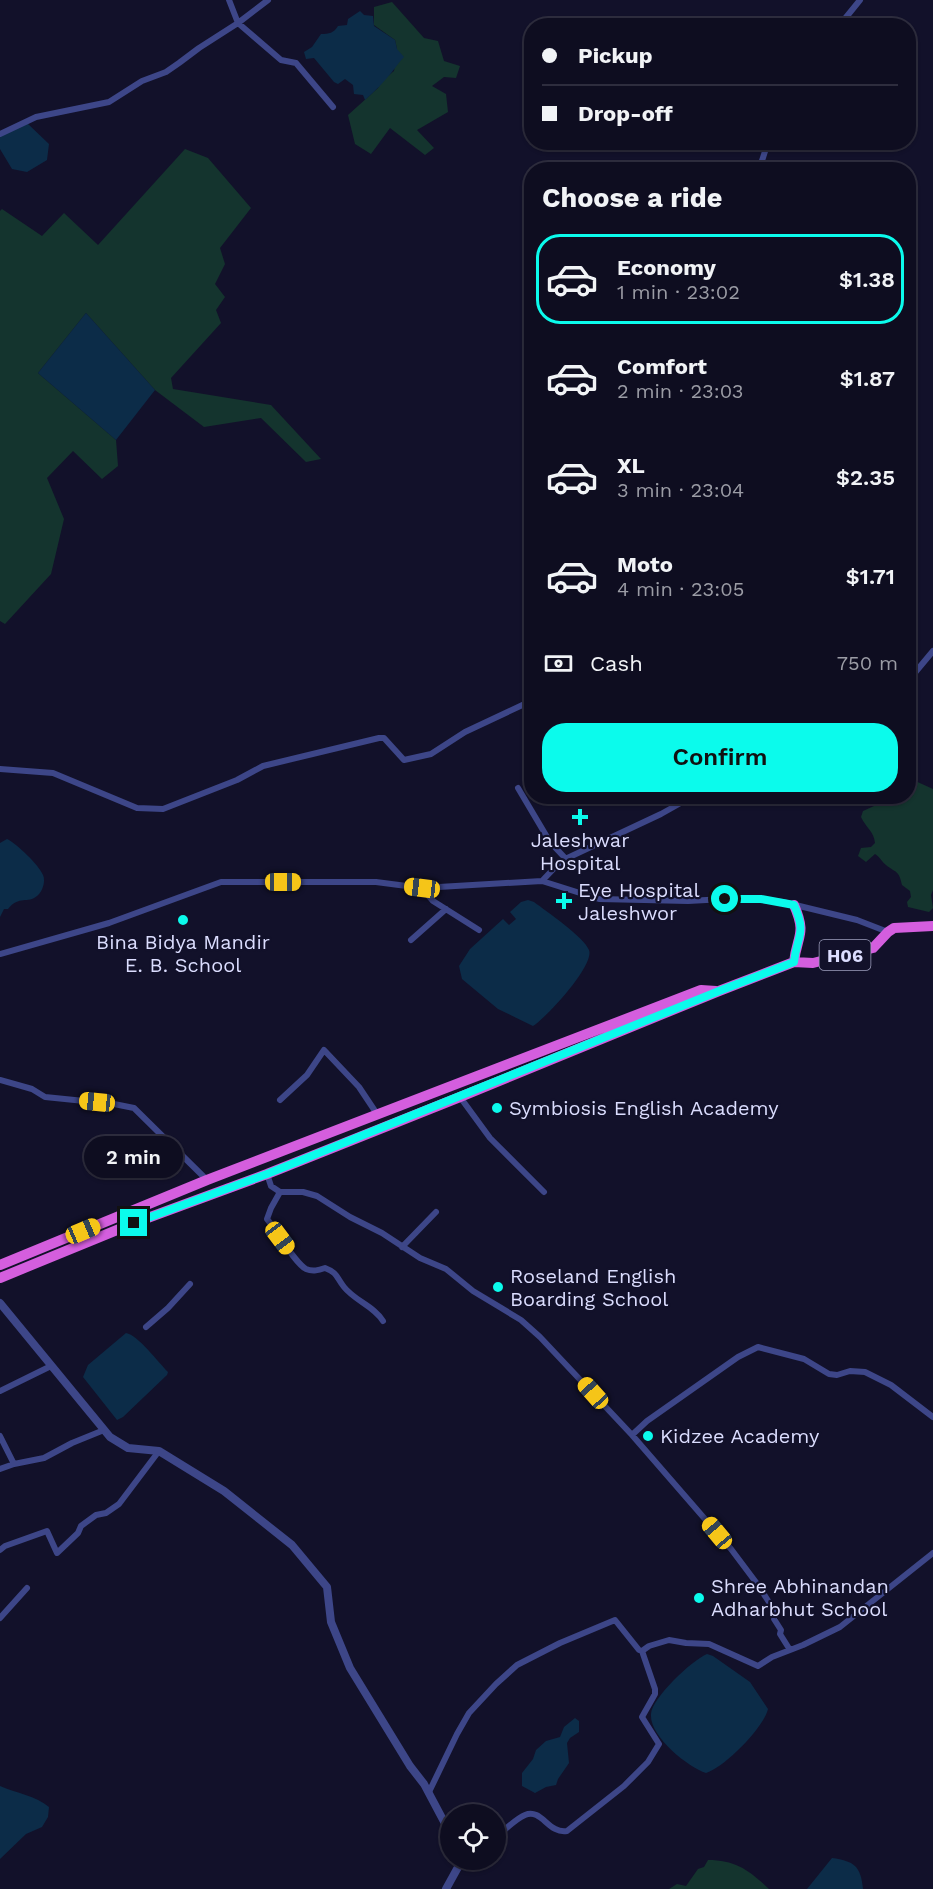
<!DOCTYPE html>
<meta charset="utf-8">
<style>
:root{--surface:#0e0d20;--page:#171629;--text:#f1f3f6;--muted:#9b9ca5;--line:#2e2d3e;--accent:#0bfbec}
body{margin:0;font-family:"Work Sans",sans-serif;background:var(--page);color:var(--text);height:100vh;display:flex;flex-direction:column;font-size:22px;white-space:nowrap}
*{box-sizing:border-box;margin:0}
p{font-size:20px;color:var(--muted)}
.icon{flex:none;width:33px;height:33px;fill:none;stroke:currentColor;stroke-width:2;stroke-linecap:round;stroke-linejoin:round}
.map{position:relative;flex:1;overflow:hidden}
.details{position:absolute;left:524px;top:162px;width:392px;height:642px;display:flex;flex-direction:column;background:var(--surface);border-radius:24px;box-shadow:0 2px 4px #0004,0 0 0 2px var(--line)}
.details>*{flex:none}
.top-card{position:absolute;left:524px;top:18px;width:392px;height:132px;border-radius:24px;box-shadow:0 2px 4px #0004,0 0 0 2px var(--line);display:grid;align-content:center;height:132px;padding:0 18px;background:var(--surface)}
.fabs{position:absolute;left:440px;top:1804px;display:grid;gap:12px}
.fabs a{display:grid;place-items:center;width:66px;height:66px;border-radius:50%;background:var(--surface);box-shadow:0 2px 4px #0004,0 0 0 2px var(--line);font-size:30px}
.end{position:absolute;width:27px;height:27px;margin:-14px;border:8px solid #0bfbec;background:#111;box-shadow:0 0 0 3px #111}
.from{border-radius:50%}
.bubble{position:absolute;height:42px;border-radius:21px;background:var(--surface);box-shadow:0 2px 4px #0004,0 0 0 2px var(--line);font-size:20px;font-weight:600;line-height:42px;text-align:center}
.car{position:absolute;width:18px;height:36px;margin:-18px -9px;border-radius:8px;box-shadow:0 0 4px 2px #0007;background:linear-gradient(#f5c518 24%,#345 0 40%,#f5c518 0 76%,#345 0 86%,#f5c518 0)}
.top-card b{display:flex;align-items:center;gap:21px;height:57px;font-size:22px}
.top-card b+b{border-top:2px solid var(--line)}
.top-card i{width:15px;height:15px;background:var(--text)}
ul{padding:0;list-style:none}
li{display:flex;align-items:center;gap:18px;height:90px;margin:0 12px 9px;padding:0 6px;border:3px solid transparent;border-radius:24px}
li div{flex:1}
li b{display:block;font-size:22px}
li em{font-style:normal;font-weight:600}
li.active{border-color:var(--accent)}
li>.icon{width:54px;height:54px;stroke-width:1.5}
h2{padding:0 18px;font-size:27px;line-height:72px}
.pay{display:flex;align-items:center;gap:15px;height:66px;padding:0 18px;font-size:22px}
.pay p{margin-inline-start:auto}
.primary-button{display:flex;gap:12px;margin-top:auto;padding:12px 18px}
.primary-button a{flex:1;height:69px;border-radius:24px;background:var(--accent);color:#111;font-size:24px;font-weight:600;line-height:69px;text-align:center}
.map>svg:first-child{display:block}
.green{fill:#14342e}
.water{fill:#0c2c48}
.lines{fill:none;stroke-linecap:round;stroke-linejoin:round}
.minor{stroke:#3d4688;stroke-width:6}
.tertiary{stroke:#3d4688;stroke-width:8}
.trunk{stroke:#d45ede;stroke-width:10}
.route{stroke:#0bfbec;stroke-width:8}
.poi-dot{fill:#0bfbec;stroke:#12112a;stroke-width:2}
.labels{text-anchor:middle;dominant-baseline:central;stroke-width:4.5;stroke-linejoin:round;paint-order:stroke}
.shield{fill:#12112a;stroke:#9fa0be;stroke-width:1.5}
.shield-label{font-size:18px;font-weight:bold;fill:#dbddfe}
.poi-label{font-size:20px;fill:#dbddfe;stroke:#12112a;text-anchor:start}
</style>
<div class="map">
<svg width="933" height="1889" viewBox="0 0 933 1889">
<rect width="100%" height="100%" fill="#12112a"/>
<path class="green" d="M392,2L424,38L438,41L444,61L460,66L456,78L444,77L432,86L446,94L448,112L417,130L434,148L425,155L390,128L371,154L355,144L348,115L378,88L383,80L394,71L397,49L395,40L374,25V7Z
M185,149L208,158L251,208L220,248L225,264L215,284L225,297L216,310L221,323L171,378L173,389L271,405L321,459L306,462L261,418L204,427L155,390L86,313L38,373L116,440L118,466L102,479L73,451L47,478L64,519L51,574L5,624L0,621V211L2,209L42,236L64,213L98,245Z
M908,762L909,764V773L911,779L933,789V890L931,895L933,908L929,912L908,907L907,902L911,897L910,891L902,885C899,870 896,873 886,865C882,862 880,857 875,854L866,862L858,856L861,848L871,847L875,843C874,831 866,828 861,817L863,811L874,806L879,797L908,796Z
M708,1860C736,1860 750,1871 769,1889H669L677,1884L686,1886L698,1869L704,1867Z"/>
<path class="water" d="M360,11L364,15L373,16L374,26L395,40L397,49L404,57C399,62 396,67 392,72C384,82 375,91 365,100L363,95L354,94L353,85L345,79L338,84L334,82L314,58L306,59L304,52L312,47L321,34C329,34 334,33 338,26L347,25L348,19Z
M27,123L49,144L47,160L27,172L12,169L0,149V136Z
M86,313L155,390L116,440L38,373Z
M7,839C17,844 39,865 43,875C46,882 42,892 37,896C28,904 19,895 8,909H4L0,917V843Z
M528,900L534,902C546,911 584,937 589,950C595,965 546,1018 533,1026L498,1009L462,979L459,966L470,949L503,919L509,925L516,919L510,912L521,902Z
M126,1333C138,1335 158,1362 168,1372L167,1375L123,1417L117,1420L83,1377L88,1365Z
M707,1654L713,1656L750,1682L768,1709C764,1727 725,1767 706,1773C688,1767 649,1736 651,1714C652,1698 692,1660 707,1654Z
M575,1718L579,1721V1732L570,1738L567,1743L569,1763L558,1779L556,1785L546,1787L535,1793L522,1786V1773L533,1759L536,1750L546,1741L560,1737L564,1727Z
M0,1786C16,1793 36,1796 49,1807L48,1817L42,1827L26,1834L0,1859Z
M832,1858C854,1861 861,1866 863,1889H807Z"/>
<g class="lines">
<path class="minor" d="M229,0L238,23L281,60L296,63L333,107
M839,26L860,0
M0,134L36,117L109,102L142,81L166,72L179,63L199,48L238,23L268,0
M759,170L768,142
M908,681L933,651
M0,769L53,773L137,808L163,809L237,780L263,766L379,738H384L404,760L431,754L465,732L531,701
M518,788L550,842L566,859
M542,881L561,861L661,814L693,796
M422,888L433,901L479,930
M411,940L446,909
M0,954L109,923L221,882H376L422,888L542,881L599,899L688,901L743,898L783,902L857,920L888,932
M0,1080L32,1089L45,1097L114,1104L134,1108L207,1180
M460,1097L490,1138L544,1192
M280,1100L307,1075L324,1050L359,1087L377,1114
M267,1174L271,1186L280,1192H303L317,1196L350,1217L382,1233L420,1258L446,1269L473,1291L521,1320L540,1337L632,1435L731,1549L758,1585L774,1610V1619L781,1630L780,1634L790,1650
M280,1192L271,1208L267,1219C277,1231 294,1262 306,1269C313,1272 319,1270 325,1268C338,1273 336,1277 344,1287C355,1301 374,1306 383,1321
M402,1247L436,1212
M146,1327L168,1308L190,1284
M0,1391L51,1366
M632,1435L647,1421L738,1357L758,1347L804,1359L829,1374L837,1375L850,1371L865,1372L891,1385L933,1417
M0,1436L14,1464L44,1458L72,1443L104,1430
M0,1469L14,1464
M0,1550L5,1546L47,1531L57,1553L78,1533L81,1526L96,1515L106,1513L119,1504L159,1451
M0,1618L27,1588
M429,1792L457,1734L469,1713L496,1684L517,1665L560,1643L615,1620L639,1650L642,1651
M495,1838C504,1831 515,1819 525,1815C542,1808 548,1834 567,1831L624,1786L648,1762L659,1744L642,1717L655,1694V1689L642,1651L649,1646L669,1640L686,1643L709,1644L758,1666L772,1657L803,1645L840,1627L933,1553"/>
<path class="tertiary" d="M0,1303L110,1437L128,1448L159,1451L224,1491L292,1545L327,1587L331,1622L350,1668L410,1766L424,1784L450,1833
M446,1889L462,1860"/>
<path class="trunk" d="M794,962C797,935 807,935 794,905
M0,1265L207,1180L701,990L716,991
M0,1278L134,1223L267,1174L460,1097L719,991L794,962L813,963L873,948L888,932L894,928L933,926"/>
</g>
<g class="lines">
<path class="route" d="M134,1223L267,1174L719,991L794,962C797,935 807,934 794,905L761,899H725"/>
</g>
<g class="poi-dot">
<path d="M577 808h6v6h6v6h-6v6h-6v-6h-6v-6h6z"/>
<path d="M561 892h6v6h6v6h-6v6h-6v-6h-6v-6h6z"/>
<circle cx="183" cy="920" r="6"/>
<circle cx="497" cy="1108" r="6"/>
<circle cx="498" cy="1287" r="6"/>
<circle cx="648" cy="1436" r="6"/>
<circle cx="699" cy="1598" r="6"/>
</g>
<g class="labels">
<rect class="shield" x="819.5" y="940" width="51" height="30" rx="4.5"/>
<g class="shield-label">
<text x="845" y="955">H06</text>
</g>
<g class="poi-label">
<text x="580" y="840" text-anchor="middle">Jaleshwar<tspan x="580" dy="23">Hospital</tspan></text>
<text x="578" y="890">Eye Hospital<tspan x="578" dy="23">Jaleshwor</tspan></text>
<text x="183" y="942" text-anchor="middle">Bina Bidya Mandir<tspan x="183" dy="23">E. B. School</tspan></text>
<text x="509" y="1108">Symbiosis English Academy</text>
<text x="510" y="1276">Roseland English<tspan x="510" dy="23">Boarding School</tspan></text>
<text x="660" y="1436">Kidzee Academy</text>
<text x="711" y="1586">Shree Abhinandan<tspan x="711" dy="23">Adharbhut School</tspan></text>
</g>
</g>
</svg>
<div class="fabs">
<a><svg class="icon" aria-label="locate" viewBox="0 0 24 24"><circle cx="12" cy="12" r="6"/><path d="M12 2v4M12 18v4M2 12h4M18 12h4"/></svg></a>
</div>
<i class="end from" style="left:725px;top:899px"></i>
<i class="end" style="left:134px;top:1223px"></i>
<div class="bubble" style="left:84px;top:1136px;width:99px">2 min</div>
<i class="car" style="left:283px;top:882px;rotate:90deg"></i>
<i class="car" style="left:422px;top:888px;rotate:277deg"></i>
<i class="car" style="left:97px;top:1102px;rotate:276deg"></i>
<i class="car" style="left:83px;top:1231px;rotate:67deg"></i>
<i class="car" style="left:280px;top:1238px;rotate:143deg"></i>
<i class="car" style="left:593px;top:1393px;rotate:318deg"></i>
<i class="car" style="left:717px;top:1533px;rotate:320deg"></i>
<div class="top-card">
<b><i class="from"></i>Pickup</b>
<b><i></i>Drop-off</b>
</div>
<section class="details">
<h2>Choose a ride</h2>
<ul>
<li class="active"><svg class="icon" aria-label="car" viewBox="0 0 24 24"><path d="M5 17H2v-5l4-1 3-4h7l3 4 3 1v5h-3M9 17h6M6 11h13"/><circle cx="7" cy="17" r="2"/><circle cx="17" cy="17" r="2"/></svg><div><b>Economy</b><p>1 min · 23:02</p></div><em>$1.38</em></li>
<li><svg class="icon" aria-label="car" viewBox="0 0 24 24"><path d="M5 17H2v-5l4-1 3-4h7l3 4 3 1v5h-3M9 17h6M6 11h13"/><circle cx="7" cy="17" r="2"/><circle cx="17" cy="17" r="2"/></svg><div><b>Comfort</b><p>2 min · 23:03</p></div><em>$1.87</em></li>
<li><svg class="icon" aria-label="car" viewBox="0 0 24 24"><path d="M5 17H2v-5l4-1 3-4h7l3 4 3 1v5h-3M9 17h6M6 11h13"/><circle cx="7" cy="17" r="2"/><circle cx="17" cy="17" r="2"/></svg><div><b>XL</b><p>3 min · 23:04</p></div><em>$2.35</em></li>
<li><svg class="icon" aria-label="car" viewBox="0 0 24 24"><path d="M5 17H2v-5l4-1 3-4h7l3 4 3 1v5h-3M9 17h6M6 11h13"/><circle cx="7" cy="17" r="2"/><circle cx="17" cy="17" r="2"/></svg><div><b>Moto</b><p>4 min · 23:05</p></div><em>$1.71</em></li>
</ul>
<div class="pay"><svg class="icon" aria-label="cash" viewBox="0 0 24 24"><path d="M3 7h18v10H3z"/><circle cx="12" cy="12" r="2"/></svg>Cash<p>750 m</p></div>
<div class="primary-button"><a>Confirm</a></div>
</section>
</div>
